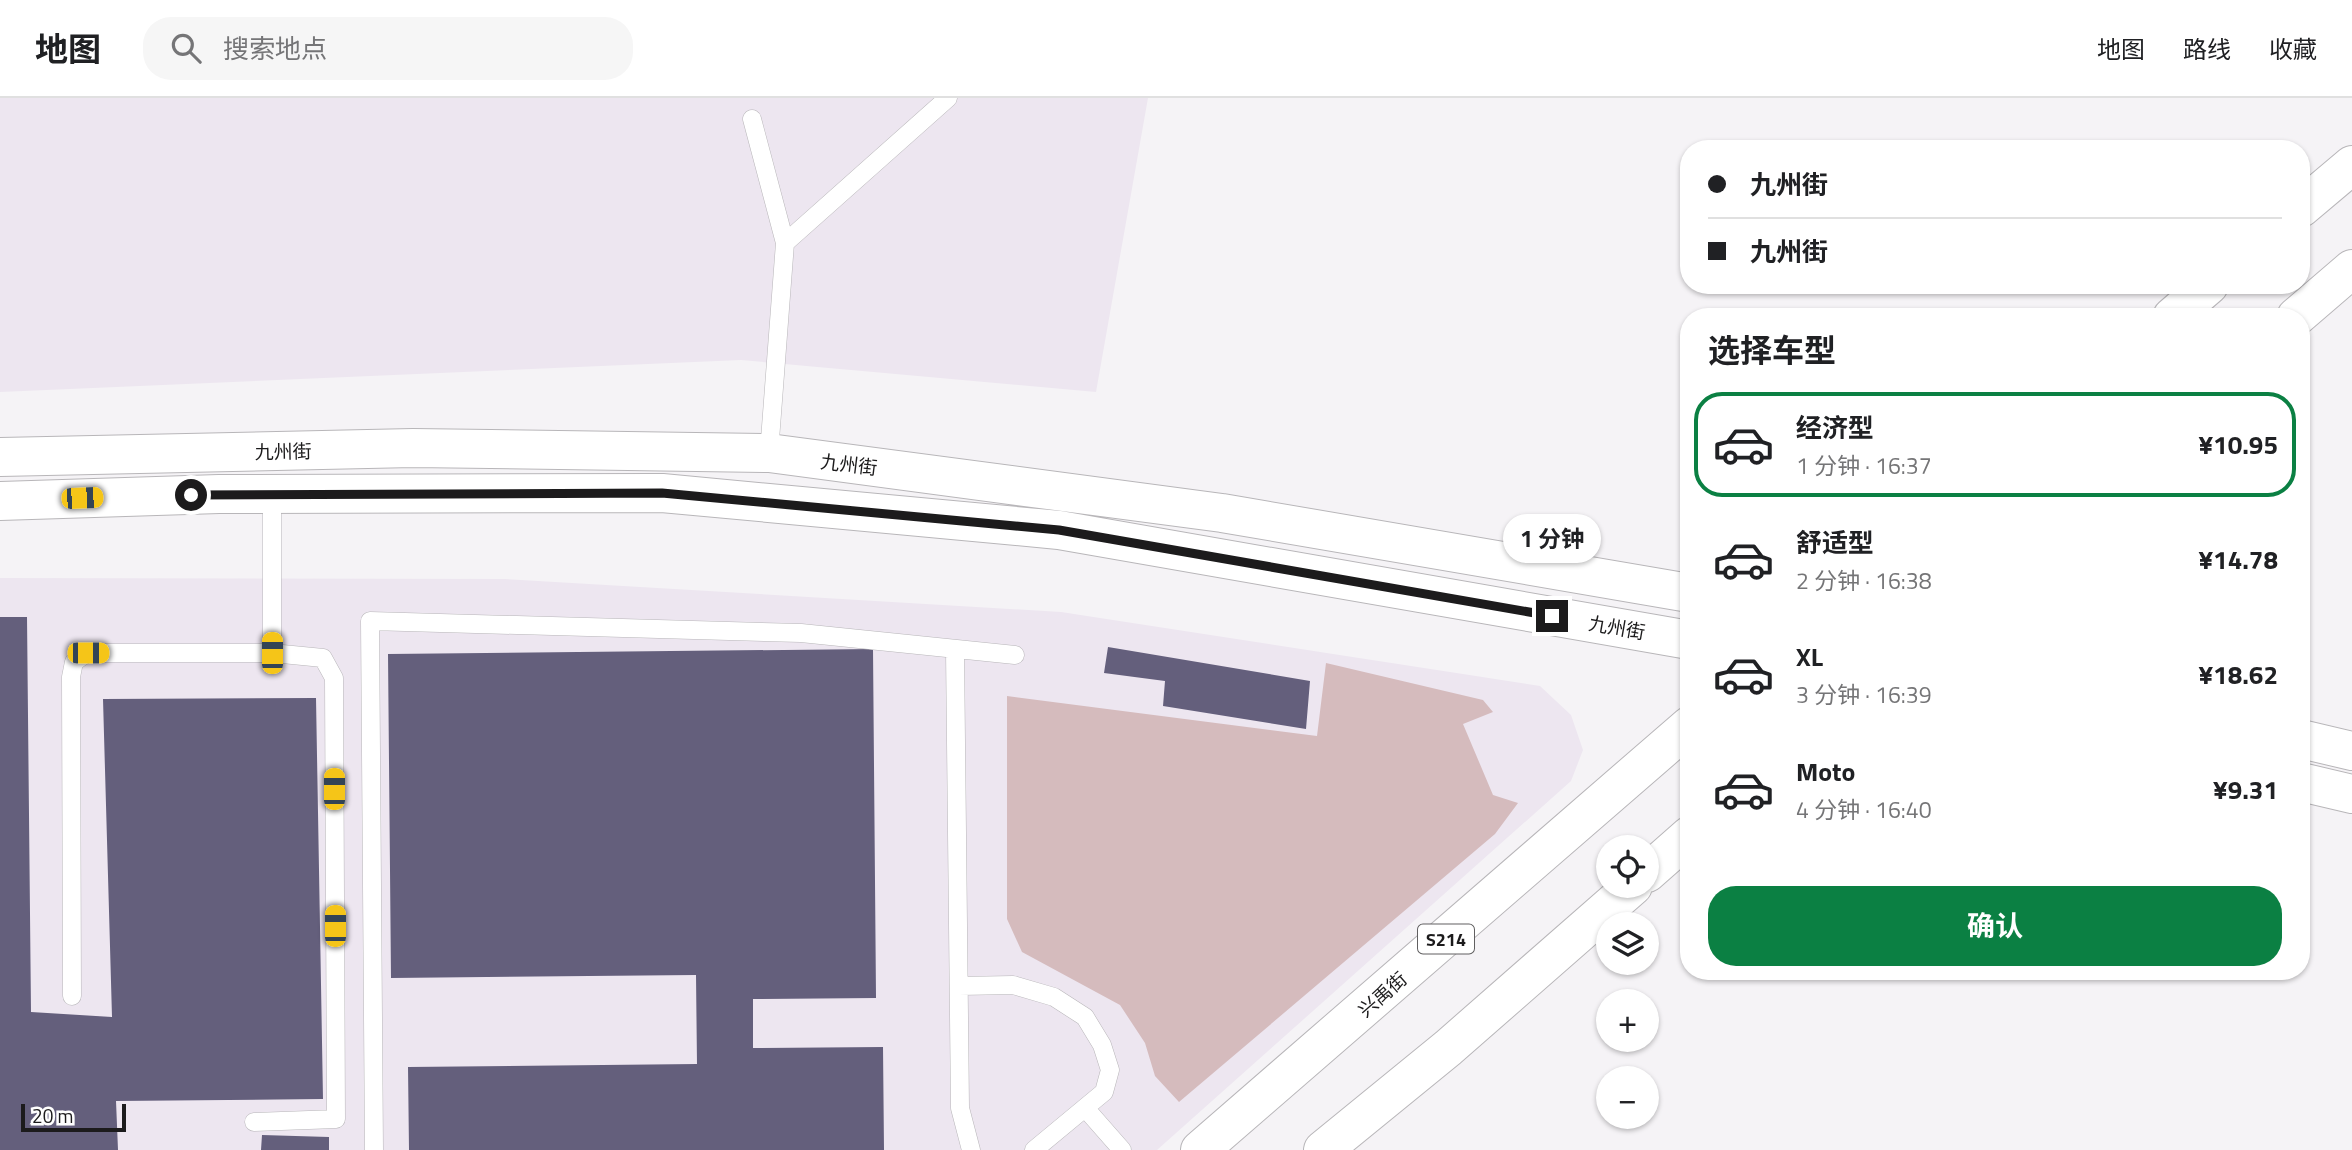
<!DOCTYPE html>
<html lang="zh">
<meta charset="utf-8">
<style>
:root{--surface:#fff;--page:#f6f6f6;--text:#202124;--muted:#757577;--line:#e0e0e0;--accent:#0b8043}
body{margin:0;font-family:"Titillium Web","Noto Sans SC",sans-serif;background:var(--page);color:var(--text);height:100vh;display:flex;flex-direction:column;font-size:26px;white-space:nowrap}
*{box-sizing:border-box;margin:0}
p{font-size:23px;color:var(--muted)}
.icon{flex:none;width:38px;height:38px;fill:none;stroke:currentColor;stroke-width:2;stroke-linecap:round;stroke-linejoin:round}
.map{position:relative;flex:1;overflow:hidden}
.details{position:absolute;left:1680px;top:210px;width:630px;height:672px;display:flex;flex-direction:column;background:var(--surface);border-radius:28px;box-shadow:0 2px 5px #0004}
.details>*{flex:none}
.hud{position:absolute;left:1680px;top:42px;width:630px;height:154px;border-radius:28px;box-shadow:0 2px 5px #0004;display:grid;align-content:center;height:154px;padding:0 28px;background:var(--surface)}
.buttons{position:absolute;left:1596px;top:737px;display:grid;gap:14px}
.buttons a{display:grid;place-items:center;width:63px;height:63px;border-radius:50%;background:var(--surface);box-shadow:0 2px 5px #0004;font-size:35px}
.scale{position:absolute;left:21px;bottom:18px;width:105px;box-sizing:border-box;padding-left:7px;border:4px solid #1c1b1c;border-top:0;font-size:19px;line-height:24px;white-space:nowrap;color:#1c1b1c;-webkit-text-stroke:5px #fff;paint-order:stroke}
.end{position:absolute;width:32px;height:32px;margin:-16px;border:9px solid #1c1b1c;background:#fff;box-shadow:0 0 0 4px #fff}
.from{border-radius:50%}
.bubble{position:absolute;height:49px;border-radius:24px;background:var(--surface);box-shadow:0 2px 5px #0004;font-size:23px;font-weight:700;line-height:49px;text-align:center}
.car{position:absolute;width:21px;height:42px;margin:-21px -10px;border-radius:9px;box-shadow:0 0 5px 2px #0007;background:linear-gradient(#f5c518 24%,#345 0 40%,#f5c518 0 76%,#345 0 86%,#f5c518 0)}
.hud b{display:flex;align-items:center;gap:24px;height:66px;font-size:26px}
.hud b+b{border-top:2px solid var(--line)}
.hud i{width:18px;height:18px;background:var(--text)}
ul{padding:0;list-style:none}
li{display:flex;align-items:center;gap:21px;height:105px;margin:0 14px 10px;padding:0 14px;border:4px solid transparent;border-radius:28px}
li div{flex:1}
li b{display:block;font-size:26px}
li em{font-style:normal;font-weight:700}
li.current{border-color:var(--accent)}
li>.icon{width:63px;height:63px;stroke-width:1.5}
h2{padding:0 28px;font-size:32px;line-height:84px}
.primary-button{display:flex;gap:14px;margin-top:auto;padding:14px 28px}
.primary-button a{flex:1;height:80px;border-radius:28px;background:var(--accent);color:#fff;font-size:28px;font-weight:700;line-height:80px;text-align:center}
header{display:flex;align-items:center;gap:42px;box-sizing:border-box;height:98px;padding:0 35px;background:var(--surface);border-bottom:2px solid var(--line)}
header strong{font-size:33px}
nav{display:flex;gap:38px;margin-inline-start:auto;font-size:24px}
.search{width:490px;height:63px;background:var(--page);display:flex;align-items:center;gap:18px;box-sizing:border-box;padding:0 24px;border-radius:28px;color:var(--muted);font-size:26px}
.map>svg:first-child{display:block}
.built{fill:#ede6f0}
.green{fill:#d5bbbd}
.building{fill:#645f7c}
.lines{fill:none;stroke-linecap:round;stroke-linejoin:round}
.lane-casing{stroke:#b8b6b9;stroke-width:19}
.secondary-casing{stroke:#b8b6b9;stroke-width:40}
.primary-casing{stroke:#b8b6b9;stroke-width:40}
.lane{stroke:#fff;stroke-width:18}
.secondary{stroke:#fff;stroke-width:38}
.primary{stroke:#fff;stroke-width:38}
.route{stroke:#1c1b1c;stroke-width:9}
.labels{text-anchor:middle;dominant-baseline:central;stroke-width:7;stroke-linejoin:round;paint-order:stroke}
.shield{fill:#fff;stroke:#605f60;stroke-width:2}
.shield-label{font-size:18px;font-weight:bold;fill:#1c1b1c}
.street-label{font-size:19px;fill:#1c1b1c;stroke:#fff}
</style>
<header>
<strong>地图</strong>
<div class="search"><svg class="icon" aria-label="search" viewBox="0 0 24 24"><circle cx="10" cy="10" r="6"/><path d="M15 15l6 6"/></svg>搜索地点</div>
<nav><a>地图</a><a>路线</a><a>收藏</a></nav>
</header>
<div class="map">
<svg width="2352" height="1052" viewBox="0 0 2352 1052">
<rect width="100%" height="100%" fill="#f5f3f6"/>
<path class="built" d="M0,0H1148L1096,294L741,262L0,294Z
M0,480L505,481L1061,514L1540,588L1571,617L1583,652L1571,683L1157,1052H0Z"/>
<path class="green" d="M1326,565L1483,602L1493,614L1463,626L1493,697L1518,705L1495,736L1179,1004L1155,978L1145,945L1120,907L1022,854L1007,821V598L1317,638Z"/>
<path class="building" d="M0,519H27L31,914L112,919L103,601L316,600L323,1001L116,1003L118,1052H0Z
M1108,549L1310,583L1306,631L1163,608L1165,583L1104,575Z
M873,551L876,900L753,901V950L883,949L884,1052H409L408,969L697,966L696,877L391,880L388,556Z
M262,1037L329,1039V1052H261Z"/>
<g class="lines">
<g class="lane-casing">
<path id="lane" d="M752,21L785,145
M769,355L785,145L948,0
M955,552L960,1010L971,1052
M959,888L1013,887L1054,899L1085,919L1102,947L1110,972L1104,994L1034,1052
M72,898L71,579L74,564L87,555H272V396
M1086,1011L1122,1052
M254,1024L336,1021L334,580L323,560L272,555
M374,1052L370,523L801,535L1015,557"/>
</g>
<g class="secondary-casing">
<path id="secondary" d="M0,359L413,350L769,355L1222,415L1689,495
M0,403L219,396L662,395L1059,432L1689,542
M2301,641L2352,653
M2301,684L2352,696"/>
</g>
<g class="primary-casing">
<path id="primary" d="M2301,110L2352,67
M2172,219L2209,187
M2296,219L2352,171
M1647,775L1689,738
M1200,1052L1689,628
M1323,1052L1448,950L1633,788"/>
</g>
<use href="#lane" class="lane"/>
<use href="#secondary" class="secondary"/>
<use href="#primary" class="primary"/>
</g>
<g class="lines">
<path class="route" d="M191,397L662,395L1059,432L1552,518"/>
</g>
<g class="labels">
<rect class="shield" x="1418" y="826.5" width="56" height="29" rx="5"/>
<g class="shield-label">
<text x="1446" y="841">S214</text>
</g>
<g class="street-label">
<text transform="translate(283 353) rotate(-1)">九州街</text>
<text transform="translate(849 366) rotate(7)">九州街</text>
<text transform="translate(1617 529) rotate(10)">九州街</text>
<text transform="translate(1382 896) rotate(-41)">兴禹街</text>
</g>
</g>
</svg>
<div class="buttons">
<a><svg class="icon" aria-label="locate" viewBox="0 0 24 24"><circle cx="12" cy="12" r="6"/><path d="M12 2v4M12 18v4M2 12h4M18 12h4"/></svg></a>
<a><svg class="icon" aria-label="layers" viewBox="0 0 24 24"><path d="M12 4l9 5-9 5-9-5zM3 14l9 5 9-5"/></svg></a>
<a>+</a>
<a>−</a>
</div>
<div class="scale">20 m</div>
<i class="end from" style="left:191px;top:397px"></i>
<i class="end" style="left:1552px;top:518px"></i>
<div class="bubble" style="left:1503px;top:416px;width:98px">1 分钟</div>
<i class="car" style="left:82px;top:400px;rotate:88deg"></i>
<i class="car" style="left:88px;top:555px;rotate:90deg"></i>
<i class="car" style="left:272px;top:555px;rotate:0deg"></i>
<i class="car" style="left:334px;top:691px;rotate:0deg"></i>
<i class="car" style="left:335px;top:828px;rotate:0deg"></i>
<div class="hud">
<b><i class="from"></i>九州街</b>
<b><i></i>九州街</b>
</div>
<section class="details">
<h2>选择车型</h2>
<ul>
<li class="current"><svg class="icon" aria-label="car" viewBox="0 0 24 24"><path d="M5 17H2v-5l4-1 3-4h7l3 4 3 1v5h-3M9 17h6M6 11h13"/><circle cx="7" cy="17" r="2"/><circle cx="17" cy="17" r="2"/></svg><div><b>经济型</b><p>1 分钟 · 16:37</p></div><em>¥10.95</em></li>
<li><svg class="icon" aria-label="car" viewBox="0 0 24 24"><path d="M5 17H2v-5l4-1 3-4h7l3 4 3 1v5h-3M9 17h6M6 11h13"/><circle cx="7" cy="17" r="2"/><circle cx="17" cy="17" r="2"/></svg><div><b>舒适型</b><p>2 分钟 · 16:38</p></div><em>¥14.78</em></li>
<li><svg class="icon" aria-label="car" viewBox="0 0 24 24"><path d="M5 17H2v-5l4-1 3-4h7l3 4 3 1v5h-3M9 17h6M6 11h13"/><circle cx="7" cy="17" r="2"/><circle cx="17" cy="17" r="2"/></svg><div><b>XL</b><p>3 分钟 · 16:39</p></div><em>¥18.62</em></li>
<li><svg class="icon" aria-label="car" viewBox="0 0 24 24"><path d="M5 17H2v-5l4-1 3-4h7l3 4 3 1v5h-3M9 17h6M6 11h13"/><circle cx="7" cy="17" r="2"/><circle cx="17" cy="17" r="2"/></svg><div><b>Moto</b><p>4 分钟 · 16:40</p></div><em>¥9.31</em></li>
</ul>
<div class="primary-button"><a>确认</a></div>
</section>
</div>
